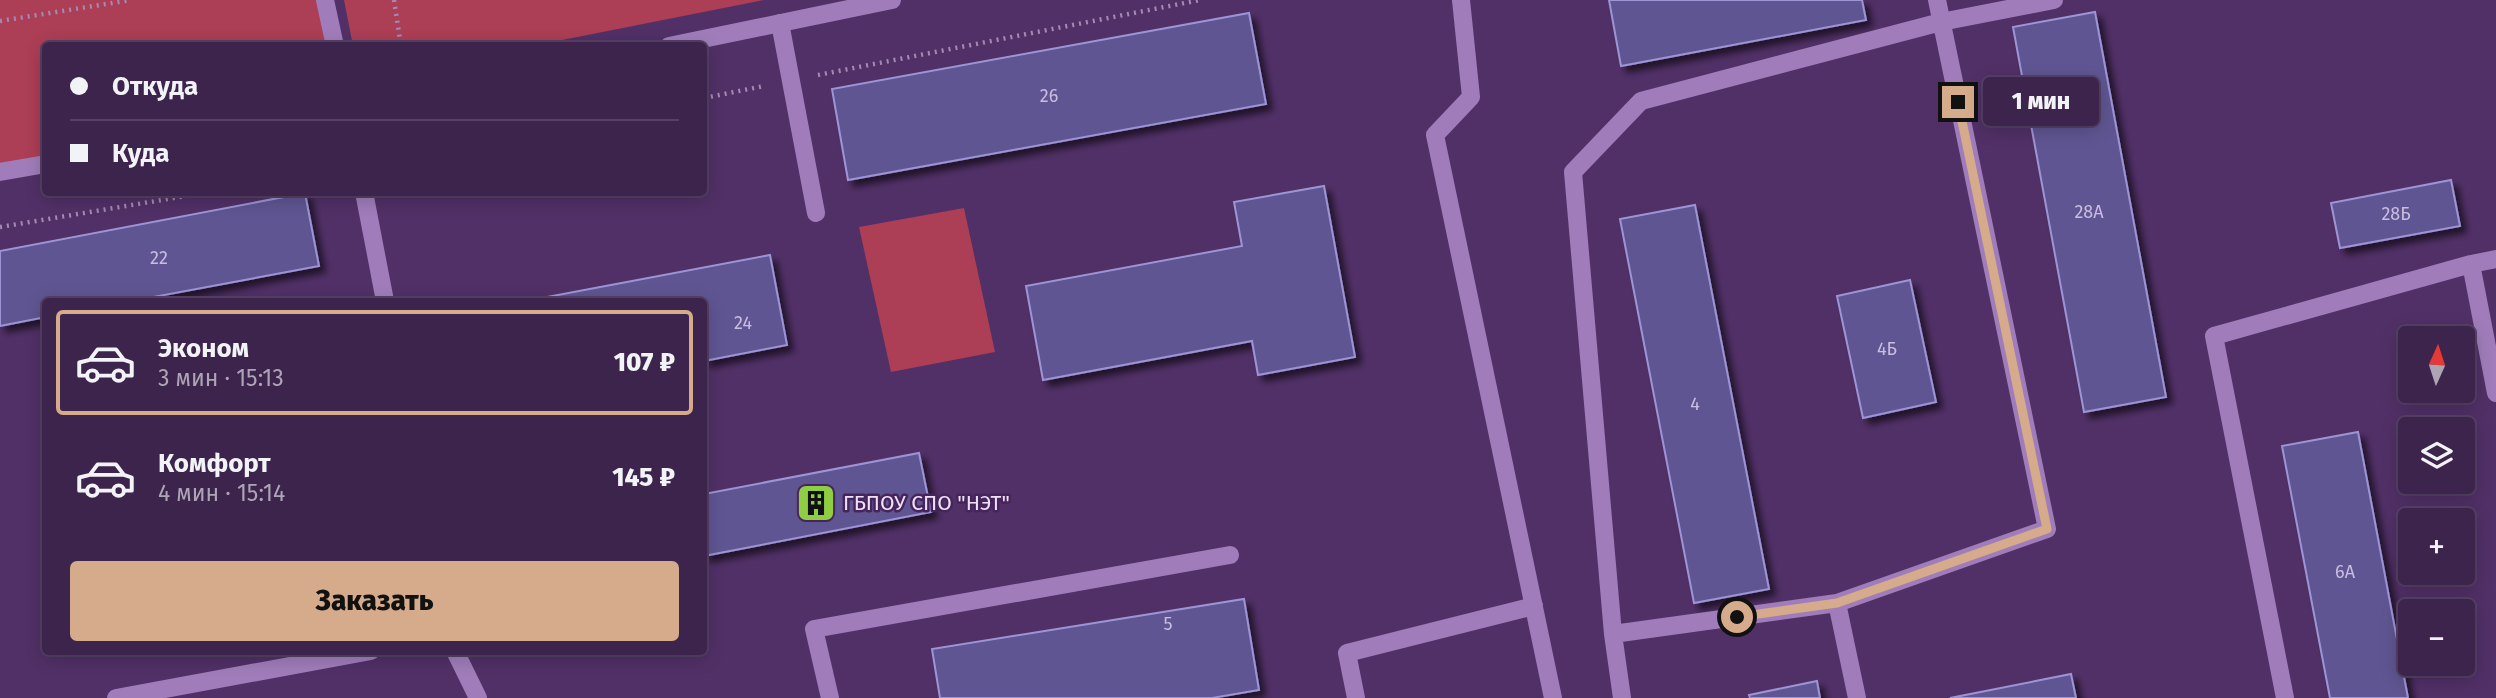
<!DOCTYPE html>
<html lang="ru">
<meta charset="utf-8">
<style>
:root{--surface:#3d244d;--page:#483057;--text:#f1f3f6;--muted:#ada4b6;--line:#564165;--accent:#d6ab8b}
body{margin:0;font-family:"Fira Sans",sans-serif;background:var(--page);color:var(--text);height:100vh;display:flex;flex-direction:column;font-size:26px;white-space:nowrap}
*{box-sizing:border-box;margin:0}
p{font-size:23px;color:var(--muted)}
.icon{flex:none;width:38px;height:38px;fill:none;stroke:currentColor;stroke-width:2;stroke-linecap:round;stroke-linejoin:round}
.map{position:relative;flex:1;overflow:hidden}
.sheet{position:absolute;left:42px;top:298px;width:665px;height:357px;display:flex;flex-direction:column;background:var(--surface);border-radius:7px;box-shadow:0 4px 18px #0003,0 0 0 2px var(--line)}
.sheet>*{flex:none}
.guide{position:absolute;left:42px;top:42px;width:665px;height:154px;border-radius:7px;box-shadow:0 4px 18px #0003,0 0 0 2px var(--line);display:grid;align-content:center;height:154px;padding:0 28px;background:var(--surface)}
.needle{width:46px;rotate:3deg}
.buttons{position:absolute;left:2398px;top:326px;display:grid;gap:14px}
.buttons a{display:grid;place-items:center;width:77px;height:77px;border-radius:7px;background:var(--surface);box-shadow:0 4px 18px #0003,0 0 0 2px var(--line);font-size:35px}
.end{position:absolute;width:32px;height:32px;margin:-16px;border:9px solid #d6ab8b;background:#111;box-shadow:0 0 0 4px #111}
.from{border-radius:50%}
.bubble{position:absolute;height:49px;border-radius:7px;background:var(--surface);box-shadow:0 4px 18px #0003,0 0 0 2px var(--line);font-size:23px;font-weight:800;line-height:49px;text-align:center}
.guide b{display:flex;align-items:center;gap:24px;height:66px;font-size:26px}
.guide b+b{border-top:2px solid var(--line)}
.guide i{width:18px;height:18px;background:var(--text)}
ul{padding:12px 0 0;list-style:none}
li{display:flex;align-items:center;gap:21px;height:105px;margin:0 14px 10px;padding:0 14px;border:4px solid transparent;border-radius:7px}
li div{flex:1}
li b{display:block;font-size:26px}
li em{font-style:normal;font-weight:800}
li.active{border-color:var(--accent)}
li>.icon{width:63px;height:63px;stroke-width:1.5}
.cta{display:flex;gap:14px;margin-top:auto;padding:14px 28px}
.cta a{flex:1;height:80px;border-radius:7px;background:var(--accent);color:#111;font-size:28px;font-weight:800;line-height:80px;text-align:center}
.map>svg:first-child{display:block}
.green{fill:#ac3e56}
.building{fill:#5f5492;stroke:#9d94d6;stroke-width:2;filter:url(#shadow)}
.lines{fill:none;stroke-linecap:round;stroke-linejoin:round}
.path{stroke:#a38bb3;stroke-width:4.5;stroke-dasharray:2 5;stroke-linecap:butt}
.lane{stroke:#a07dba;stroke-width:18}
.street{stroke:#a07dba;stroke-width:18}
.secondary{stroke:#a07dba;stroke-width:18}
.route{stroke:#d6ab8b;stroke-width:9}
.labels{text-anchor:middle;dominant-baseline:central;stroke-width:5;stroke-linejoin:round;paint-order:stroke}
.number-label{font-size:18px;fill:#cbbde0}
.poi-label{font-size:21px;fill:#efe0fa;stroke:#46255b;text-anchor:start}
</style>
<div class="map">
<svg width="2496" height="698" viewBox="0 0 2496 698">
<defs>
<filter id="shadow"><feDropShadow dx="6" dy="6" stdDeviation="3.5" flood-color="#0009"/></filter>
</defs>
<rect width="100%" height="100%" fill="#513067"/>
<path class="green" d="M0,0H325L335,45L46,46L45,164L0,172Z
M344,0H764L537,45L353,46Z
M964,208L995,352L891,372L859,227Z"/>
<path class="building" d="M1609,0H1862L1866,20L1621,66Z
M2095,12L2166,397L2084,412L2013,27Z
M1249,13L1266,104L848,180L832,89Z
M2451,180L2460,226L2340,248L2331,203Z
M1324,186L1355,357L1258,375L1252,341L1043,380L1026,286L1242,246L1234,202Z
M305,193L319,266L132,301H46V317L0,326V251Z
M1695,205L1769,589L1694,603L1620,219Z
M770,255L787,345L704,361V301H526Z
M1910,280L1936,402L1863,418L1837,296Z
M2358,432L2408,698H2330L2282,446Z
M919,453L931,512L704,556V494Z
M1244,599L1259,690L1212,698H940L932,649Z
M2071,674L2076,698H1950Z
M1817,681L1820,698H1750L1749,695Z"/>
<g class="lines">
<path class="path" d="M394,0L401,46
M0,21L131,0
M818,75L1200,0
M704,98L764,86
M0,227L210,192"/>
<path class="lane" d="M780,23L816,213
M364,192L385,301
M2496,259L2471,264L2496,393
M1837,603L1857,698
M1613,634L1573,172L1641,101L1941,22L2054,0
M455,651L478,698
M116,698L371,651
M830,698L814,629L1230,555
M1356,698L1347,653L1534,606
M1622,698L1613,634L1837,603L2047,529L1937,0
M2285,698L2214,336L2471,264"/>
<path class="street" d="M325,0L335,46
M1461,0L1471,97L1435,135L1553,698"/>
<path class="secondary" d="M669,46L892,0
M0,172L46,164"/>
</g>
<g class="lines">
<path class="route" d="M1737,617L1837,603L2047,529L1958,102"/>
</g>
<defs>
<g id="building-square" transform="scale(2.0125)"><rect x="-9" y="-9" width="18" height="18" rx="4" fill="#8fcd42" stroke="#46255b"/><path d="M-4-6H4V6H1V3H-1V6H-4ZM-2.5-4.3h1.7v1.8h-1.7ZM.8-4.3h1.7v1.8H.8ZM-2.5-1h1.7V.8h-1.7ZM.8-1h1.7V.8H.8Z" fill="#111"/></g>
</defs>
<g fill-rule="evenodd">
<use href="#building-square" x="816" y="503"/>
</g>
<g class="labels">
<g class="number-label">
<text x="1049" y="96">26</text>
<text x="2089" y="212">28А</text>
<text x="2396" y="214">28Б</text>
<text x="159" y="258">22</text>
<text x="743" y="323">24</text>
<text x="1887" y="349">4Б</text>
<text x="1695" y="404">4</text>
<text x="2345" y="572">6А</text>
<text x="1168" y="624">5</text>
</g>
<g class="poi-label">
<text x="843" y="503">ГБПОУ СПО "НЭТ"</text>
</g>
</g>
</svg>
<div class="buttons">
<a><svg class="needle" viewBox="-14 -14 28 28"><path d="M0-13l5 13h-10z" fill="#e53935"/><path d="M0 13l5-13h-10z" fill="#ada4b6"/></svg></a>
<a><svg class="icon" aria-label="layers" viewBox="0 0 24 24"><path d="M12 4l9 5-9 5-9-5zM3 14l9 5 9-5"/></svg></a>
<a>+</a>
<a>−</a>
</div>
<i class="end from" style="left:1737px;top:617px"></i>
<i class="end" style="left:1958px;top:102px"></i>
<div class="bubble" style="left:1983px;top:77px;width:116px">1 мин</div>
<div class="guide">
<b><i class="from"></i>Откуда</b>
<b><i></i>Куда</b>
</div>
<section class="sheet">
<ul>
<li class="active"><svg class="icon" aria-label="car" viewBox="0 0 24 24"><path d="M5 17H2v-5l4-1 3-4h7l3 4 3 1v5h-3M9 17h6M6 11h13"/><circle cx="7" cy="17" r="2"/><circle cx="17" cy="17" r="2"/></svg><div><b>Эконом</b><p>3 мин · 15:13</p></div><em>107 ₽</em></li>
<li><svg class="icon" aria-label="car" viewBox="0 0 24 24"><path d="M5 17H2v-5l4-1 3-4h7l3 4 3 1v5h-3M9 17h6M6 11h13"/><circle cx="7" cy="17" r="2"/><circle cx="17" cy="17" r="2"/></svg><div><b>Комфорт</b><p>4 мин · 15:14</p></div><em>145 ₽</em></li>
</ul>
<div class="cta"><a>Заказать</a></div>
</section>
</div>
